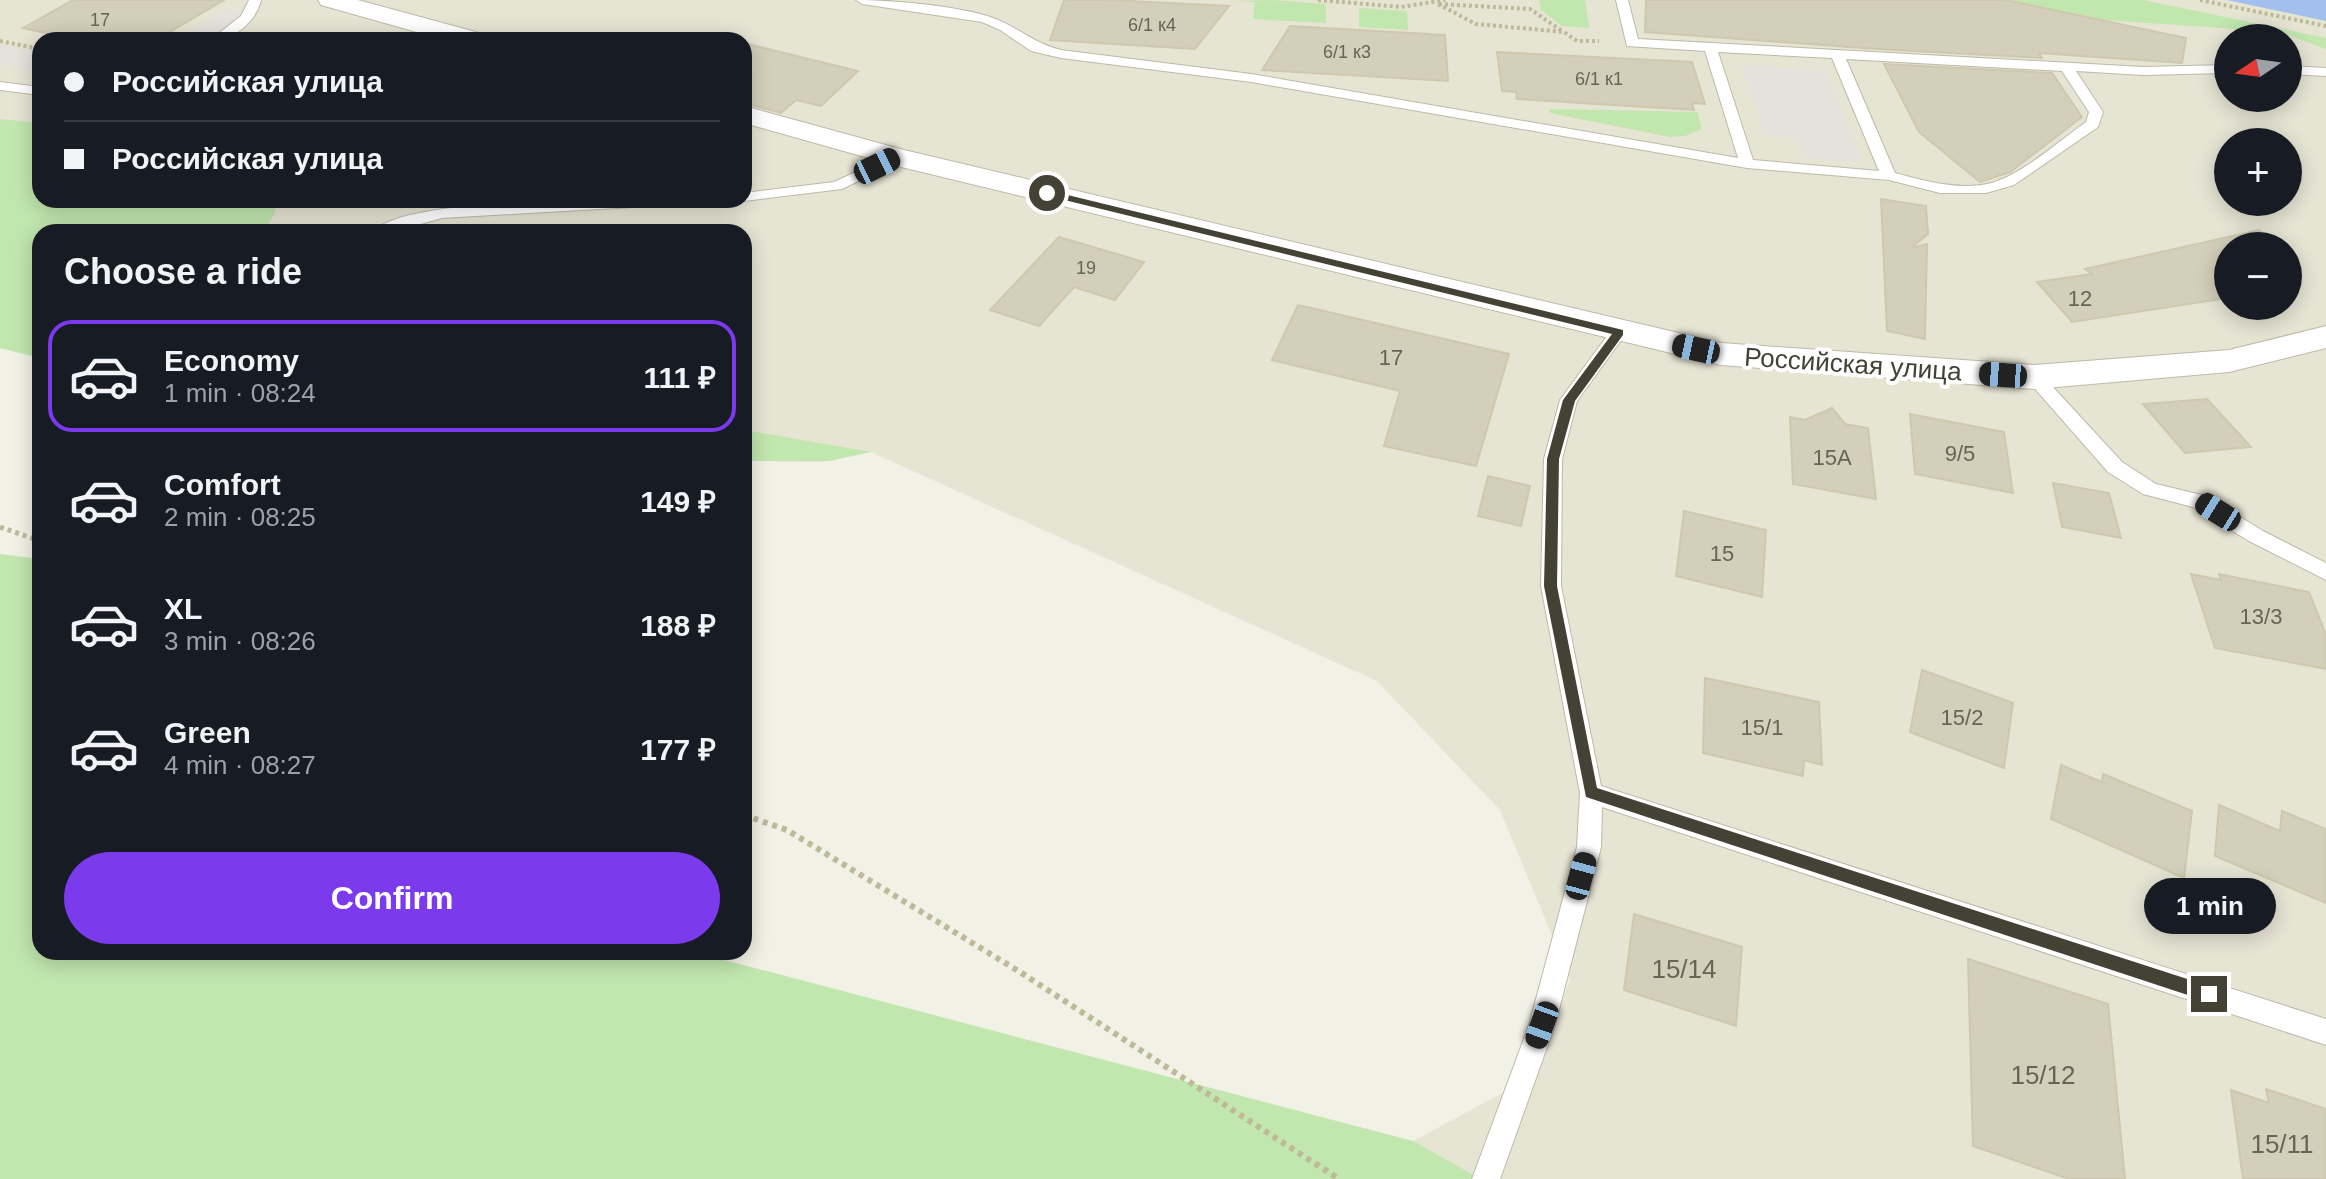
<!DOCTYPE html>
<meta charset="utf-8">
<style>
:root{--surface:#171b24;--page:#20242c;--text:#f1f3f6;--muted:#9ea1a6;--line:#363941;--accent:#7c3aed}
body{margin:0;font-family:Helvetica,sans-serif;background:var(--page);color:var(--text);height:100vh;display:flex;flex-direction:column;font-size:30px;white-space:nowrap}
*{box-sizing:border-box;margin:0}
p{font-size:26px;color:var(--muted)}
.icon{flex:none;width:44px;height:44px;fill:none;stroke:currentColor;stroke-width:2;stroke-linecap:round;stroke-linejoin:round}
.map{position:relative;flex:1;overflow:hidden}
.sheet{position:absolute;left:32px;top:224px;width:720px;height:736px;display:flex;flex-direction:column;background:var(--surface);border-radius:24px;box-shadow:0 4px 20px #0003}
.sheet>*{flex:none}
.hud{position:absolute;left:32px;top:32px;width:720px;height:176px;border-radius:24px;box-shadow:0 4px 20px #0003;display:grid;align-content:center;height:176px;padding:0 32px;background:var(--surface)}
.needle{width:52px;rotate:257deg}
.tools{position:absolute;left:2214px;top:24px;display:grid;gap:16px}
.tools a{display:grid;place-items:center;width:88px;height:88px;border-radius:50%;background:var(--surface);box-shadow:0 4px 20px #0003;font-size:40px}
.end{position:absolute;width:36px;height:36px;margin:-18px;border:10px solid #444135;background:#fff;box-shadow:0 0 0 4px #fff}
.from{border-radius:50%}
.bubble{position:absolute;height:56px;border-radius:28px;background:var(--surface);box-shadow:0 4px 20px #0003;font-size:26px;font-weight:800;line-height:56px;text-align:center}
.car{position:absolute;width:24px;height:48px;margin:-24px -12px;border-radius:10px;box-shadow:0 0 6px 2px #0007;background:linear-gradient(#222 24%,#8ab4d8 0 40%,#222 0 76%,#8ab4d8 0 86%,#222 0)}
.hud b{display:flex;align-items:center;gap:28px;height:76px;font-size:30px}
.hud b+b{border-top:2px solid var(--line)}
.hud i{width:20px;height:20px;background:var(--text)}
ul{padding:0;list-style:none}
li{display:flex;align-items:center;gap:24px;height:112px;margin:0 16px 12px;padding:0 16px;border:4px solid transparent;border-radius:24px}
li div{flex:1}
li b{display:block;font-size:30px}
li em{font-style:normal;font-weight:800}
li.active{border-color:var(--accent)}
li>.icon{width:72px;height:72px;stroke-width:1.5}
h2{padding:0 32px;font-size:36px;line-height:96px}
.button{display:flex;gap:16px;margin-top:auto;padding:16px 32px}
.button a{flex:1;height:92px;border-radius:48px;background:var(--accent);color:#fff;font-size:32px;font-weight:800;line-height:92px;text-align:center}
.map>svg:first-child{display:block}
.residential{fill:#e6e4d3;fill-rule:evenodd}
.green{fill:#c1e6ae}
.parking{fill:#e3e2dd}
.water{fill:#a2bfee}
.building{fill:#d3cfba;stroke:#cec8ae;stroke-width:2}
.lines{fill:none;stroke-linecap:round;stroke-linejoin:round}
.service-casing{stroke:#bdbaa8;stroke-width:2}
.minor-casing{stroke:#bdbaa8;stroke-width:2}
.path-far2{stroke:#beb999;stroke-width:4;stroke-dasharray:3 3;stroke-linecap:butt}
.path-far1{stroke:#beb999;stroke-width:5;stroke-dasharray:4 4;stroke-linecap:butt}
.path{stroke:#beb999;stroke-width:6;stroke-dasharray:5 5;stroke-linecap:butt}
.service{fill:#fff;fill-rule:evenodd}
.minor{fill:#fff;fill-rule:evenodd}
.route{fill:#444135}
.labels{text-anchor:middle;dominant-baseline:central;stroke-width:8;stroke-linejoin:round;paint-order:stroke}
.far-number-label{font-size:18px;fill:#686456}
.number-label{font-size:22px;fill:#686456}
.street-label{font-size:26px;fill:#444135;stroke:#fff}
.near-number-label{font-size:26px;fill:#686456}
</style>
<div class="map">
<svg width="2326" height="1179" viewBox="0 0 2326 1179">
<rect width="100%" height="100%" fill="#f2f1e5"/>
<path class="residential" d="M0,0H2326V1179H1481L1413,1141L1537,1075L1570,979L1500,810L1377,681L871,452L821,462L744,461V232H40V358L0,348ZM2228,38H2288V98H2228ZM40,40H744V200H40ZM2228,142H2288V202H2228ZM2228,246H2288V306H2228Z"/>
<path class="green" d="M1272,0L1326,4V23L1253,19L1255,2L1231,1Z
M1539,0H1585L1589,28L1562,26L1541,10Z
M1997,0H2143L2326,38V49L2280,32L2089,19Z
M1359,8L1407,11L1408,30L1359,27Z
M1549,109L1697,112L1702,129L1685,136L1670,137L1550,113Z
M0,119L40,123V200H277L274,215L263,232H40V358L0,348Z
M744,430L871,452L829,461H744Z
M0,554L40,559V952H694L1413,1141L1481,1179H0Z"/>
<path class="parking" d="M224,10L245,14L205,40H178Z
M0,44L40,53V72L0,63Z
M1741,65L1825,70L1862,162L1805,158L1797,137L1765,135Z"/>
<path class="water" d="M2227,0H2326V21Z"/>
<path class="building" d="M73,0H224L156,40H78L23,28Z
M1064,0H1108L1229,6L1195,49L1050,40Z
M1646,0H2006L2186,38L2182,63L2039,53L2042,58L1877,49L1645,32Z
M1290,26L1445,35L1448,81L1262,70Z
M744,43L858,71L821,106L796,100L781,113L744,103Z
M1497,52L1692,62L1705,104L1692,103L1694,110L1517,99L1516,92L1502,91Z
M1884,64L2052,73L2082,117L2010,172L1980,182L1919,132Z
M1881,199L1926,206L1928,234L1911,248L1927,244L1925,339L1887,331Z
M2259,230L2281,246H2228V298L2072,322L2037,282L2092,274L2085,269Z
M1059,237L1144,262L1115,300L1074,287L1039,326L990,310Z
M1298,305L1509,354L1476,466L1384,446L1400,391L1272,360Z
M2207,399L2251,447L2185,453L2143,404Z
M1832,408L1845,424L1868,428L1876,499L1793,484L1790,417L1805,420Z
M1910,414L2004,432L2013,493L1915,474Z
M1488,476L1530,486L1521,526L1478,516Z
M2053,483L2109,493L2121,538L2062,527Z
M1684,511L1766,530L1762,597L1676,576Z
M2191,574L2221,580L2219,574L2309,592L2326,635V669L2215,648Z
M1922,670L2013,703L2004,768L1910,732Z
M1705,678L1819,702L1822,765L1804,760L1803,776L1703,753Z
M2061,765L2102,782L2103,774L2192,811L2184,878L2051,819Z
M2219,805L2280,831L2282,811L2326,829V903L2215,856Z
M1634,914L1742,947L1736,1026L1624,990Z
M1968,959L2108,1004L2125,1179H2069L1973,1146Z
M2266,1089L2326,1109V1179H2243L2231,1090L2269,1103Z"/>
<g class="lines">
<g class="service-casing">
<path id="service" d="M249,0H261C255,24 233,40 210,40L241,16Z
M856,0C891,0 961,6 993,18C1018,27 1035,44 1061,50L1251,74L1738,158L1705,51L1627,46L1616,0H1628L1638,39L2143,67L2228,65V73L2143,75L2076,71L2103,112L2098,127L2014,185L1986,193H1940L1889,180L1747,168L1251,82L1061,58L1031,51L1000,30L982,22L862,4ZM1718,52L1832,58L1879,171L1753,160ZM1846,59L2062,71L2089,112L2086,122C2059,141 2018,178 1987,184C1956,190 1925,181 1895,173Z
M2288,66L2326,68V76L2288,74Z
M0,82L40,87V95L0,90Z
M897,153L902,154V160L842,189L744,201L739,200H744V193L834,182Z
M589,200H676L668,205L442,218L392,232H372C403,201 543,203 589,200Z
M1619,327L1627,332L1577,401L1562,459L1561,586L1601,786L2326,1019V1045L1602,807L1601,847L1555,1025L1500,1179H1472L1529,1025L1577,847L1580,793L1541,586L1544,459L1560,400L1613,328Z
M2034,371L2040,373L2122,462L2156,484L2206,496L2263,531L2326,563V580L2249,541L2193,507L2143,494L2108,472L2028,381L2025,377Z"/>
</g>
<g class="minor-casing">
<path id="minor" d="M318,0H358L483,34L487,40H445L321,5Z
M744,106L904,150L1721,343L2034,365L2229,350L2326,326V348L2229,372L2034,389L1721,365L897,166L744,123Z"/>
</g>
<path class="path-far2" d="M1318,0L1401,7L1445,0
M2200,0L2326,26
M1438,4L1476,24L1564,32L1577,41H1599
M1439,4L1530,9L1562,31
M0,41L40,49"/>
<path class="path-far1" d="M0,527L40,541"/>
<path class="path" d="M744,815L787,830L1020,972L1339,1179"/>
<use href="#service" class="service"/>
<use href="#minor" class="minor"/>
</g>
<path class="route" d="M1047,190L1623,330V335L1575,401L1559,459L1557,586L1597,788L2209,986L2218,994L2215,999L2209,1002L1586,797L1544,586L1547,459L1563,400L1612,334L1044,195Z"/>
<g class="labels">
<g class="far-number-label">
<text x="100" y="20">17</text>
<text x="1152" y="25">6/1 к4</text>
<text x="1347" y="52">6/1 к3</text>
<text x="1599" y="79">6/1 к1</text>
<text x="1086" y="268">19</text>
</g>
<g class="number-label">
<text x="2080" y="298">12</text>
<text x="1391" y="357">17</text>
<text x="1960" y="453">9/5</text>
<text x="1832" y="457">15А</text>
<text x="1722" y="553">15</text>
<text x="2261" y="616">13/3</text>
<text x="1962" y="717">15/2</text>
<text x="1762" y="727">15/1</text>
</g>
<g class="street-label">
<text transform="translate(1853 364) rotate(4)">Российская улица</text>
</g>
<g class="near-number-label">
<text x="1684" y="969">15/14</text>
<text x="2043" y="1075">15/12</text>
<text x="2282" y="1144">15/11</text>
</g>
</g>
</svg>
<div class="tools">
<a><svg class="needle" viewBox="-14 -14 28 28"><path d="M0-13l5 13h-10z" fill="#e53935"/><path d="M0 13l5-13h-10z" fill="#9ea1a6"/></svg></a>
<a>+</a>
<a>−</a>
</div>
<i class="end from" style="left:1047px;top:193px"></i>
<i class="end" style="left:2209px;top:994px"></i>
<div class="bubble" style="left:2144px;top:878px;width:132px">1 min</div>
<i class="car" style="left:877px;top:166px;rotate:64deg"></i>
<i class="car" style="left:1696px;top:349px;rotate:282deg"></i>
<i class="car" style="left:2003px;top:375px;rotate:274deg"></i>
<i class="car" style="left:2218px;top:512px;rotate:302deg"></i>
<i class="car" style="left:1581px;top:876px;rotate:15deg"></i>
<i class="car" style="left:1542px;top:1025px;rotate:200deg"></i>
<div class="hud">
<b><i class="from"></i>Российская улица</b>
<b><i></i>Российская улица</b>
</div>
<section class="sheet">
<h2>Choose a ride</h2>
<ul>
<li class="active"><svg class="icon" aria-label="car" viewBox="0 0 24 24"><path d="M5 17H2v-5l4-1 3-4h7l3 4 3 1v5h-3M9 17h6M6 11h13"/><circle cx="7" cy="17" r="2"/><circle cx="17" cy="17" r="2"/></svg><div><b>Economy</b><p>1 min · 08:24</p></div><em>111 ₽</em></li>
<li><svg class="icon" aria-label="car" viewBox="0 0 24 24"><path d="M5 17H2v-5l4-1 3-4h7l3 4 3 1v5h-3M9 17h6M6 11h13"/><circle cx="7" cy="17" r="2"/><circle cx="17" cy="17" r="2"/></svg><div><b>Comfort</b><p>2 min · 08:25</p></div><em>149 ₽</em></li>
<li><svg class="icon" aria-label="car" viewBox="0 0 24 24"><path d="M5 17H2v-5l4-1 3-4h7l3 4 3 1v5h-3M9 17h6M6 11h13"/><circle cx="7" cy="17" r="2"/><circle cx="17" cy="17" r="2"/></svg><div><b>XL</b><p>3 min · 08:26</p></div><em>188 ₽</em></li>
<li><svg class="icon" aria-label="car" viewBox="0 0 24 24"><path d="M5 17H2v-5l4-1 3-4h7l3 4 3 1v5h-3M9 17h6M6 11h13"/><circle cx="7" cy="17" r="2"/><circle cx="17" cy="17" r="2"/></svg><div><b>Green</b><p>4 min · 08:27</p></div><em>177 ₽</em></li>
</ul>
<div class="button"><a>Confirm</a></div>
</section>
</div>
